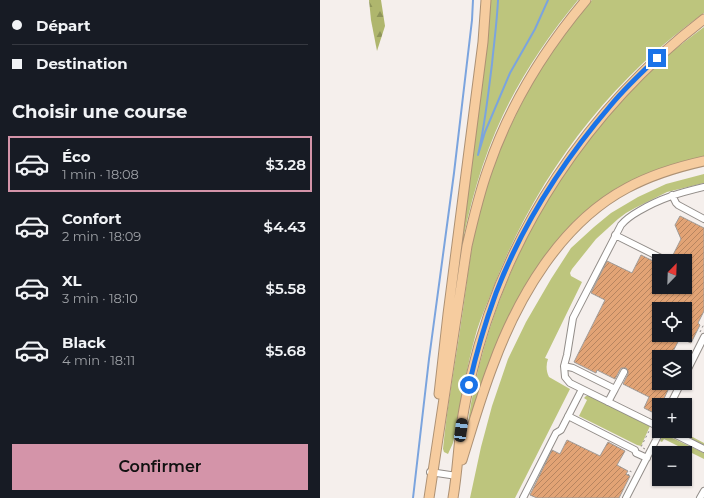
<!DOCTYPE html>
<html lang="fr">
<meta charset="utf-8">
<style>
:root{--surface:#171b24;--page:#20242c;--text:#f1f3f6;--muted:#9ea1a6;--line:#363941;--accent:#d494a9}
body{margin:0;font-family:Montserrat,sans-serif;background:var(--page);color:var(--text);height:100vh;display:flex;flex-direction:column;font-size:15px;white-space:nowrap}
*{box-sizing:border-box;margin:0}
p{font-size:13px;color:var(--muted)}
.icon{flex:none;width:22px;height:22px;fill:none;stroke:currentColor;stroke-width:2;stroke-linecap:round;stroke-linejoin:round}
.map{position:relative;flex:1;overflow:hidden}
.sheet{display:flex;flex-direction:column;background:var(--surface);width:320px}
.sheet>*{flex:none}
.top-card{display:grid;align-content:center;height:88px;padding:0 12px;background:var(--surface)}
.needle{width:26px;rotate:23deg}
.tools{position:absolute;left:332px;top:254px;display:grid;gap:8px}
.tools a{display:grid;place-items:center;width:40px;height:40px;border-radius:0px;background:var(--surface);box-shadow:0 1px 3px #0004;font-size:20px}
.end{position:absolute;width:18px;height:18px;margin:-9px;border:5px solid #1a73e8;background:#fff;box-shadow:0 0 0 2px #fff}
.from{border-radius:50%}
.car{position:absolute;width:12px;height:24px;margin:-12px -6px;border-radius:5px;box-shadow:0 0 3px 1px #0007;background:linear-gradient(#222 24%,#8ab4d8 0 40%,#222 0 76%,#8ab4d8 0 86%,#222 0)}
.top-card b{display:flex;align-items:center;gap:14px;height:38px;font-size:15px}
.top-card b+b{border-top:1px solid var(--line)}
.top-card i{width:10px;height:10px;background:var(--text)}
ul{padding:0;list-style:none}
li{display:flex;align-items:center;gap:12px;height:56px;margin:0 8px 6px;padding:0 4px;border:2px solid transparent;border-radius:0px}
li div{flex:1}
li b{display:block;font-size:15px}
li em{font-style:normal;font-weight:600}
li.on{border-color:var(--accent)}
li>.icon{width:36px;height:36px;stroke-width:1.5}
h2{padding:0 12px;font-size:18px;line-height:48px}
.action{display:flex;gap:8px;margin-top:auto;padding:8px 12px}
.action a{flex:1;height:46px;border-radius:0px;background:var(--accent);color:#111;font-size:16px;font-weight:600;line-height:46px;text-align:center}
main{display:flex;flex:1;min-height:0}
.map>svg:first-child{display:block}
.green{fill:#bdc57d}
.forest{fill:url(#forest-firs)}
.lines{fill:none;stroke-linecap:round;stroke-linejoin:round}
.stream{stroke:#7ba4de;stroke-width:2}
.building{fill:url(#building-hatch);stroke:#a09b97;fill-rule:evenodd}
.minor-casing{stroke:#928d89;stroke-width:8}
.highway-casing{stroke:#ad9174;stroke-width:11}
.path{stroke:#8d8987;stroke-width:1;stroke-dasharray:2 3;stroke-linecap:butt}
.minor{stroke:#fff;stroke-width:6}
.highway{stroke:#f6cc9f;stroke-width:9}
.route{stroke:#1a73e8;stroke-width:5}
</style>
<main>
<section class="sheet">
<div class="top-card">
<b><i class="from"></i>Départ</b>
<b><i></i>Destination</b>
</div>
<h2>Choisir une course</h2>
<ul>
<li class="on"><svg class="icon" aria-label="car" viewBox="0 0 24 24"><path d="M5 17H2v-5l4-1 3-4h7l3 4 3 1v5h-3M9 17h6M6 11h13"/><circle cx="7" cy="17" r="2"/><circle cx="17" cy="17" r="2"/></svg><div><b>Éco</b><p>1 min · 18:08</p></div><em>$3.28</em></li>
<li><svg class="icon" aria-label="car" viewBox="0 0 24 24"><path d="M5 17H2v-5l4-1 3-4h7l3 4 3 1v5h-3M9 17h6M6 11h13"/><circle cx="7" cy="17" r="2"/><circle cx="17" cy="17" r="2"/></svg><div><b>Confort</b><p>2 min · 18:09</p></div><em>$4.43</em></li>
<li><svg class="icon" aria-label="car" viewBox="0 0 24 24"><path d="M5 17H2v-5l4-1 3-4h7l3 4 3 1v5h-3M9 17h6M6 11h13"/><circle cx="7" cy="17" r="2"/><circle cx="17" cy="17" r="2"/></svg><div><b>XL</b><p>3 min · 18:10</p></div><em>$5.58</em></li>
<li><svg class="icon" aria-label="car" viewBox="0 0 24 24"><path d="M5 17H2v-5l4-1 3-4h7l3 4 3 1v5h-3M9 17h6M6 11h13"/><circle cx="7" cy="17" r="2"/><circle cx="17" cy="17" r="2"/></svg><div><b>Black</b><p>4 min · 18:11</p></div><em>$5.68</em></li>
</ul>
<div class="action"><a>Confirmer</a></div>
</section>
<div class="map">
<svg width="384" height="498" viewBox="0 0 384 498">
<defs>
<pattern id="forest-firs" width="22" height="20" patternUnits="userSpaceOnUse"><rect width="22" height="20" fill="#afb66d"/><path d="M5 1l3.5 6h-7zM16 11l3.5 6h-7z" fill="#8e9459"/></pattern>
<pattern id="building-hatch" width="6" height="6" patternUnits="userSpaceOnUse"><rect width="6" height="6" fill="#e2a375"/><path d="M-1 1l2-2M0 6l6-6M5 7l2-2" fill="none" stroke="#b78560"/></pattern>
</defs>
<rect width="100%" height="100%" fill="#f5efec"/>
<path class="green" d="M170,0H258C229,35 203,73 183,115C162,159 149,207 140,255Z
M272,0H384V13C287,82 214,180 172,291C167,304 161,317 157,330C146,367 141,405 133,443L128,454L124,452L123,449C127,407 135,365 141,323C147,285 150,247 160,209C177,147 206,88 243,35C252,23 262,12 272,0Z
M384,27V157L339,169L311,181L297,188L278,201L267,210L250,226L238,240L216,271L150,422H148C169,282 241,148 348,55C360,45 372,36 384,27Z
M384,174V183L347,192L315,208L306,213L298,219L276,239L252,269L250,273L251,276L262,282L225,358L228,359C226,365 226,371 229,377L250,389L195,498H150L161,447L172,406L188,359L206,322L231,279L251,248L274,227L291,213L318,197L346,184Z
M266,396H271L330,426L321,446L317,445L259,416L267,400L264,398Z
M355,431H361L384,443V445Z
M346,435L384,453V459L344,439L342,442L340,441L342,437Z"/>
<path class="forest" d="M49,0H61L65,26L57,51L51,20Z"/>
<g class="lines">
<path class="stream" d="M178,0C177,22 174,43 172,64C168,95 165,125 158,155L165,132L190,73L215,29L228,0
M93,498L109,359L134,173L152,20L153,0"/>
</g>
<path class="building" d="M360,216L384,228V311L378,323L380,325L371,343L360,338L350,357H339V383L349,388L341,405H339V409L336,414L324,408L329,397L303,384L308,374V371L306,368H301L295,379L277,370L276,373L254,362L285,300L271,293L287,261L312,273L321,255L339,264V287H365V261H350L361,239L355,225ZM339,309H365V335H339Z
M247,440L280,456L288,442L305,451L297,465L308,471L306,474L310,476L299,498H217L210,495L232,450L240,454Z"/>
<g class="lines">
<g class="minor-casing">
<path id="minor" d="M352,195L356,203L358,205L384,219
M295,235L345,260
M244,366L253,368L295,389L288,402
M365,375L384,337
M295,389L304,372
M350,405L361,383
M248,416L315,450L316,453L327,458
M339,427L250,383L245,377L244,366L247,355L253,318L301,225C306,219 312,215 319,211C341,198 359,193 384,187
M348,431L384,449
M110,472L137,476
M203,498L236,433L241,430L262,389
M306,498L339,434V431
M380,498L384,491"/>
</g>
<g class="highway-casing">
<path id="highway" d="M119,394L128,314L163,42L166,0
M142,460C152,428 161,396 173,365C198,297 241,223 307,188C331,175 357,167 384,161
M109,498L147,246C153,220 159,194 168,169C189,107 223,51 266,0
M133,498C137,475 138,452 141,429C143,411 147,393 151,376C184,234 269,107 384,19"/>
</g>
<path class="path" d="M380,332L384,324
M336,418L339,413
M325,449L321,447L330,429
M308,476L310,471L312,472"/>
<use href="#minor" class="minor"/>
<use href="#highway" class="highway"/>
</g>
<g class="lines">
<path class="route" d="M149,385C156,354 165,323 176,293C202,225 244,160 291,105C305,88 321,73 337,58"/>
</g>
</svg>
<div class="tools">
<a><svg class="needle" viewBox="-14 -14 28 28"><path d="M0-13l5 13h-10z" fill="#e53935"/><path d="M0 13l5-13h-10z" fill="#9ea1a6"/></svg></a>
<a><svg class="icon" aria-label="locate" viewBox="0 0 24 24"><circle cx="12" cy="12" r="6"/><path d="M12 2v4M12 18v4M2 12h4M18 12h4"/></svg></a>
<a><svg class="icon" aria-label="layers" viewBox="0 0 24 24"><path d="M12 4l9 5-9 5-9-5zM3 14l9 5 9-5"/></svg></a>
<a>+</a>
<a>−</a>
</div>
<i class="end from" style="left:149px;top:385px"></i>
<i class="end" style="left:337px;top:58px"></i>
<i class="car" style="left:141px;top:430px;rotate:8deg"></i>
</div>
</main>
